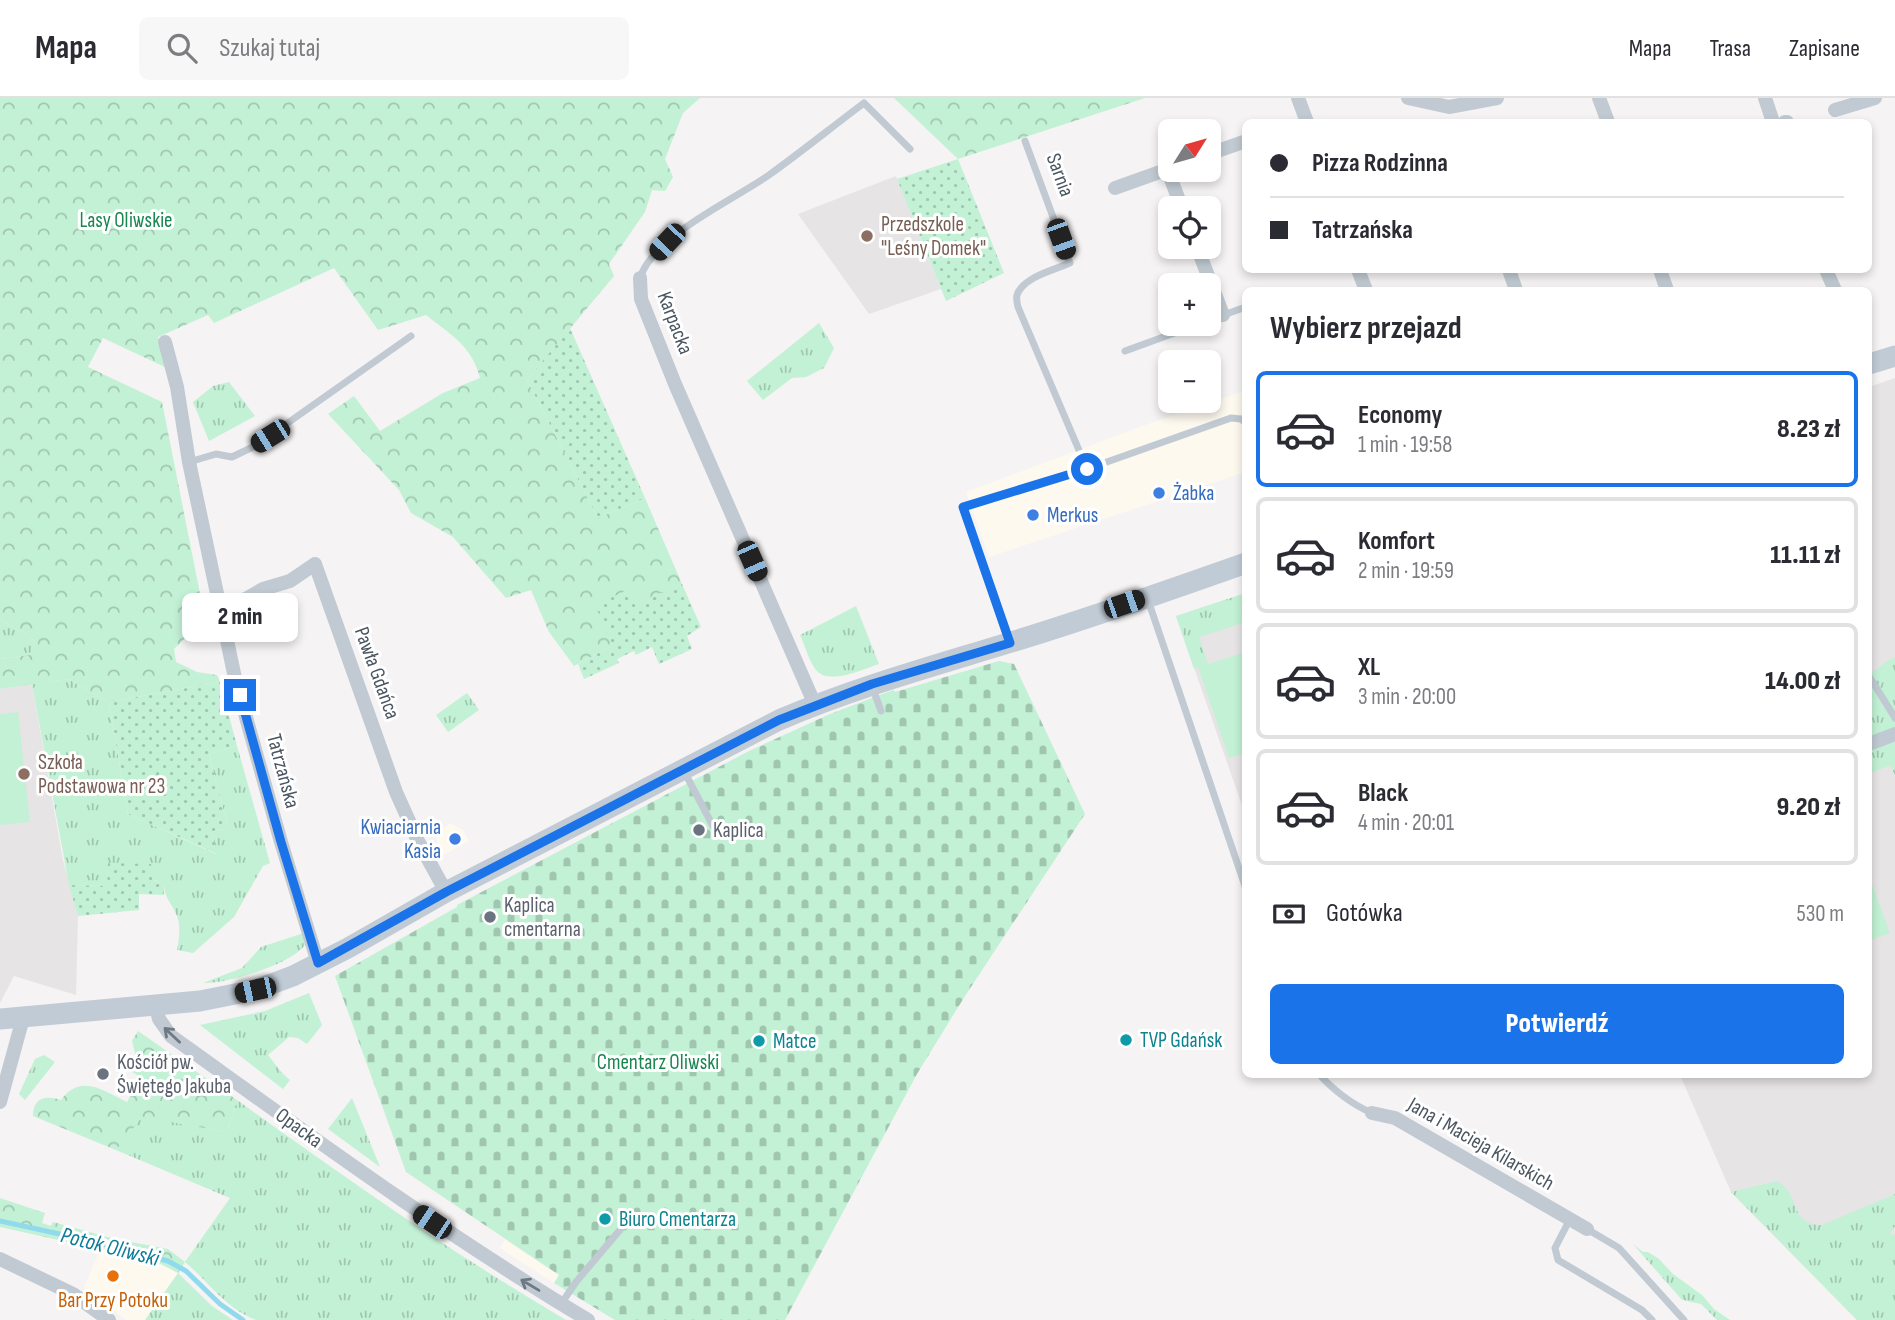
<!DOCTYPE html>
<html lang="pl">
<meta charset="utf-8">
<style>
:root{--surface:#fff;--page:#f7f7f7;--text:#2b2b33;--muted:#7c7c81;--line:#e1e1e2;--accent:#1a73e8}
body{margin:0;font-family:"Sofia Sans Condensed",sans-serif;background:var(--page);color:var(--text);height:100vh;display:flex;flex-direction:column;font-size:26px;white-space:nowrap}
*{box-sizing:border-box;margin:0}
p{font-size:23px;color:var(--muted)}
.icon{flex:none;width:38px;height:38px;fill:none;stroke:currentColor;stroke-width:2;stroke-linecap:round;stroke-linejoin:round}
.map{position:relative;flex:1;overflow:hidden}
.panel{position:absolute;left:1242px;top:189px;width:630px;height:791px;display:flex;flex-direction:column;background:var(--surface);border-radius:10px;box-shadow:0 4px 10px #0003}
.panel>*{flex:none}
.guide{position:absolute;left:1242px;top:21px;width:630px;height:154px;border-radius:10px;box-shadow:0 4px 10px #0003;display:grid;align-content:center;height:154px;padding:0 28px;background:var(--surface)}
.needle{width:46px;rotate:53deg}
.controls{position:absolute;left:1158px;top:21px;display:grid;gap:14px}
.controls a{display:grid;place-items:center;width:63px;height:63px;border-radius:10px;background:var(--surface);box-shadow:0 4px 10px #0003;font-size:35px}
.end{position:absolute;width:32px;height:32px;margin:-16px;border:9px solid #1a73e8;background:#fff;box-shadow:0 0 0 4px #fff}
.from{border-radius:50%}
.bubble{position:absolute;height:49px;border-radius:10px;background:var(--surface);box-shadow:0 4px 10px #0003;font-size:23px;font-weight:800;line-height:49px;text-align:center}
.car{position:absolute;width:21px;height:42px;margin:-21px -10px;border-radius:9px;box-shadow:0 0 5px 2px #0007;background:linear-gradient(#222 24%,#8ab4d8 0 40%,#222 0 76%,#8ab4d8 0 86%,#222 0)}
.guide b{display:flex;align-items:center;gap:24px;height:66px;font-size:26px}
.guide b+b{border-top:2px solid var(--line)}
.guide i{width:18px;height:18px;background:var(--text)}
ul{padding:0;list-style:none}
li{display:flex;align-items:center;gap:21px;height:116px;margin:0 14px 10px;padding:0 14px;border:4px solid var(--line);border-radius:10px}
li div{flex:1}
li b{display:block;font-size:26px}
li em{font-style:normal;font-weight:800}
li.selected{border-color:var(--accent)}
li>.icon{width:63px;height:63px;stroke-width:1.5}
h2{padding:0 28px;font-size:32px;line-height:84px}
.pay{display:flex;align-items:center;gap:18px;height:77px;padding:0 28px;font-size:26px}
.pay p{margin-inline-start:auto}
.action{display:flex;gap:14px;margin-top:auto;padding:14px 28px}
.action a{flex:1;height:80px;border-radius:10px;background:var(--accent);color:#fff;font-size:28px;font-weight:800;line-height:80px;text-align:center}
header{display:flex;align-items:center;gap:42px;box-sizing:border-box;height:98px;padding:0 35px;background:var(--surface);border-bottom:2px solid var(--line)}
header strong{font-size:33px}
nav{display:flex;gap:38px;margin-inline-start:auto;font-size:24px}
.search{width:490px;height:63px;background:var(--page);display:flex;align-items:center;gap:18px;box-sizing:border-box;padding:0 24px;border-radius:10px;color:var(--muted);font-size:26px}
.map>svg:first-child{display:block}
.commercial{fill:#fdf9ef}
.education{fill:#e6e4e5}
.grass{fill:url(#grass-tufts)}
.forest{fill:url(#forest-crowns)}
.cemetery{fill:url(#cemetery-stones)}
.garden{fill:url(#garden-dots)}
.pitch{fill:#c3f1d5}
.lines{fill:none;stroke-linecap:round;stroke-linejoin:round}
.stream{stroke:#90daee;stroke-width:5}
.lane{stroke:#c1cad2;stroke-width:7}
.street{stroke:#c1cad2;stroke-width:14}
.secondary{stroke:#c1cbd6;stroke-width:21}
.oneway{stroke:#6e7983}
.route{stroke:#1a73e8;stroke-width:9}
.education-dot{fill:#8d6e63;stroke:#fff;stroke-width:2.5}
.shop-dot{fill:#3f7fe0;stroke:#fff;stroke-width:2.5}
.worship-dot{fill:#6b7280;stroke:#fff;stroke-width:2.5}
.culture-dot{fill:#0f9aa8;stroke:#fff;stroke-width:2.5}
.food-dot{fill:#e8710a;stroke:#fff;stroke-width:2.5}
.labels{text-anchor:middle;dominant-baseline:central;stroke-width:6;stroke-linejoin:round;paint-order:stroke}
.street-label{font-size:21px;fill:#4a5661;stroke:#fff}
.park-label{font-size:21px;fill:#17864f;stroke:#fff}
.education-label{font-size:21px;fill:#785e54;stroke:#fff;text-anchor:start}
.shop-label{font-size:21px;fill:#366cbe;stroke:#fff;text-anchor:start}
.worship-label{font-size:21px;fill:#5b616d;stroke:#fff;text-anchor:start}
.culture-label{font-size:21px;fill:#0d838f;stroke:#fff;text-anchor:start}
.food-label{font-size:21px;fill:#c56008;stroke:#fff}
.water-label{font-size:23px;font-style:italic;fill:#0c7c9b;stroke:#fff}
</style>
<header>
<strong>Mapa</strong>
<div class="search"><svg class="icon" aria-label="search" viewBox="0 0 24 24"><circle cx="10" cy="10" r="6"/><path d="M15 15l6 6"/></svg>Szukaj tutaj</div>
<nav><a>Mapa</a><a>Trasa</a><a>Zapisane</a></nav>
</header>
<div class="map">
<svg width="1895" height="1222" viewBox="0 0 1895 1222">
<defs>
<pattern id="grass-tufts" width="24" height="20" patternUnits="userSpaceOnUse" patternTransform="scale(1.75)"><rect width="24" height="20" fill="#c3f1d5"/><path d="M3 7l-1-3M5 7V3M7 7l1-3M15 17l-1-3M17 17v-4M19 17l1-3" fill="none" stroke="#a0c6b0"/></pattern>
<pattern id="forest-crowns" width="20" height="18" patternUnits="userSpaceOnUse" patternTransform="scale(1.75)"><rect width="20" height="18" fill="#c3f1d5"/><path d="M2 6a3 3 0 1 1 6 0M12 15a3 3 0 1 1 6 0" fill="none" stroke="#a0c6b0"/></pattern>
<pattern id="cemetery-stones" width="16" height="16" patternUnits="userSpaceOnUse" patternTransform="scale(1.75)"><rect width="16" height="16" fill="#c3f1d5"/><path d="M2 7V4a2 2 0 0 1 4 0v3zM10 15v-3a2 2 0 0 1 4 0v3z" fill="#a0c6b0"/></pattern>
<pattern id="garden-dots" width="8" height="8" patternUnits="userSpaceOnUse" patternTransform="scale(1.75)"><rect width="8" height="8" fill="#c3f1d5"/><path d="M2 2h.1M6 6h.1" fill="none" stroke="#a0c6b0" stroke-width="1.8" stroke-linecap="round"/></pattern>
</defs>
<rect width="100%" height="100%" fill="#f5f3f3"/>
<path class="commercial" d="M1241,294L1246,306V374L989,459L966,394L1145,327Z
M450,725L463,732L469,743L443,757L437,747V735Z
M505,1142L559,1177L554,1185L500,1150Z
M100,1152L158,1165L178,1175L145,1222H126L84,1189Z"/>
<path class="education" d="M896,78L941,191L869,216L798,116Z
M1895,280V1222H1857L1731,1094L1680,977L1869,976V289Z
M1246,495V719L1176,518Z
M32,586L63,762L78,818L76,897L14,878L0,905V591Z"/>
<path class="grass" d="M819,225L834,250L824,270L806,279L792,280L763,302L747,283Z
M229,284L255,318L209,343L193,304L213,288Z
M1246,495V524L1199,539L1208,566L1194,571L1176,518Z
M856,508L879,566C863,571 829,588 816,572C809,563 805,548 800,537Z
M0,521L35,543L30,557L0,561Z
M1895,559V677L1890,667L1869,676V576C1879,571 1884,563 1895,559Z
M68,581L109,604L128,716L216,756L212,734L228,730L209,656L237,648L270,765L263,768L234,819L193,855L177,852C179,842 181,828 177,818C172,805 164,800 164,786L108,765V788L69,787L32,586Z
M467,595L479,612L448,634L436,617Z
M304,835L305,847C290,867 226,886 203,885L242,870L261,849Z
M309,895L322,927L307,946L298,940L289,939L268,957L282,975L290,982L283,991L200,927L265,913Z
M44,957L55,964L25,1002L19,996L35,961Z
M352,1000L380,1069L328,1031Z
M237,1002C344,1079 452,1155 566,1222H256C225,1210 209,1184 185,1164L230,1100L116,1052L141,1018L227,1034Z
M1777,1083C1801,1095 1788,1127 1822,1127L1895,1096V1128L1890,1136L1895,1137V1222H1857L1731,1094Z
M1633,1146L1643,1154H1648L1659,1161L1673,1176L1702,1197L1714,1211L1730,1222H1717L1701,1206L1682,1202Z
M178,1175L212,1208L233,1222H145Z"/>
<path class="forest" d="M0,0H700L683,15L665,61L673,79L665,93L652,92L645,114L609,166L614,178L527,282L598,420L645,400L682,486L636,506L612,548L574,568L549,534L531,492L506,500L453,439L411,415L399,392L328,316L354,298L380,333L443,295L480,280C472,248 451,237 426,217L378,232L334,170L214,225L208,217L158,239L167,270L103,240L88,269L162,304L205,521L174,551L176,564L197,574L217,577L220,584L109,604L68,581L0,591V561L30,557L35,543L0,521Z
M894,0H1145L958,61Z
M138,933L237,1002L227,1034L142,1019L116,1052L33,1018C33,999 46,997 61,1002C81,975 103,993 127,1004L141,979L130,973L136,959L132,943Z
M0,1100L45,1115L42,1125L51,1128L53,1124L115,1141L168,1151L185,1164L178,1175L159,1165L144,1161L0,1129Z"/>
<path class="cemetery" d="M999,563L1014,566L1085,716L965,898L917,976L785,1222H615L554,1185L559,1177L406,1074L335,878L457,809V807L749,653L830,616L885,595L894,592L895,594Z"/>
<path class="garden" d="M958,61L1004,175L946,203L897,81Z
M570,230L645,400L598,420L527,282Z
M682,486L701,529L687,538L692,551L659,566L652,549L636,557L634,553L617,561L619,565L584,581L578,566L612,548L596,507L629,491L636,505Z
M220,584L237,648L209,656L228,730L212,734L217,756L128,716L109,604Z
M108,765L151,766L153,782L164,786V797L139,796V812L78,818L69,787L107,788Z"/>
<path class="pitch" d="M1246,554V655L1229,660L1198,569Z
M18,614L30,724L0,727V616Z
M1869,778L1890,835L1869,843Z"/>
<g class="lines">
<path class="stream" d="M0,1123L87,1142L168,1163L186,1173L220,1206L243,1222"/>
<path class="lane" d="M640,180C654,137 732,103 769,77C801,54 832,29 864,5L910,51
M1209,222L1246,209
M1125,253L1199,226
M189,364L216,356L232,359L255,348L411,238
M1087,371L1231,320L1241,321L1246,325
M1148,502L1246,791
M1008,541L963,409L1087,371L1018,209C1017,205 1016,201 1017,197C1023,179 1054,172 1070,165L1025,43
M1869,578L1895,620
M873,591L881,613
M685,675L714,730
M1319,976C1333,992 1353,1007 1372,1015
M1570,1121L1555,1150L1558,1162L1642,1212L1652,1222
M1587,1131L1619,1150L1684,1222
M561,1206L576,1184L630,1120"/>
<path class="street" d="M1298,0L1307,24
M1408,0L1449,9L1497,0
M1599,0L1608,24
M1765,0L1773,24
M1835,12L1875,0
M1785,24H1787
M1209,56L1246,43
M1167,71L1182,110
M1115,90L1171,70
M1197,149L1223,217
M1358,172L1366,192
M1509,172L1516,192
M1660,172L1667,192
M1826,172L1835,192
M640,180L641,201L675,286L815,607
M165,244L177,289L189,364L235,580L281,744L318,865
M221,515L263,491L290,483L315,466L396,694L418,743L446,794
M1869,646L1895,636
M156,909L159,921L171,938C308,1036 444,1136 588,1222
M0,1004L23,920
M1372,1015L1395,1020L1587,1131
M0,1161L73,1196L109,1222"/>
<path class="secondary" d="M1869,266L1895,258
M0,921L200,903L255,892L293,878L348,850L446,794L779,622C854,590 930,569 1008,545C1088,521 1167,493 1246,465"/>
</g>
<defs><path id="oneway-shaft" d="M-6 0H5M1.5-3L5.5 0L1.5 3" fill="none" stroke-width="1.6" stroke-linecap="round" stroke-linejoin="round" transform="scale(1.75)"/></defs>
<g class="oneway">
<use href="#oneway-shaft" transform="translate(172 937) rotate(-137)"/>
<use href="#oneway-shaft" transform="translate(530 1187) rotate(-149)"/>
</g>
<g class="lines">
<path class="route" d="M240,597L281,744L318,865L446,794L779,622L872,586L1010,545L963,409L1087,371"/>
</g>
<g class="education-dot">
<circle cx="867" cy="138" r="7"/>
<circle cx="24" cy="676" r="7"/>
</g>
<g class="shop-dot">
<circle cx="1159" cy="395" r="7"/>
<circle cx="1033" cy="417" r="7"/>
<circle cx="455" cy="741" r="7"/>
</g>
<g class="worship-dot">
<circle cx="699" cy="732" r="7"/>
<circle cx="490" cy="819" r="7"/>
<circle cx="103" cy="976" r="7"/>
</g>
<g class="culture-dot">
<circle cx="1126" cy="942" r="7"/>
<circle cx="759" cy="943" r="7"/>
<circle cx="605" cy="1121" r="7"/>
</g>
<circle class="food-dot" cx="113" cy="1178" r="7"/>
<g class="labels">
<g class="street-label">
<text transform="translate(1060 77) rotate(70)">Sarnia</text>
<text transform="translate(675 225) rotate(69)">Karpacka</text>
<text transform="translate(377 575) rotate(70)">Pawła Gdańca</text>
<text transform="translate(283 673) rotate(75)">Tatrzańska</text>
<text transform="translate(299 1030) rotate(36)">Opacka</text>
<text transform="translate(1481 1046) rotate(30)">Jana i Macieja Kilarskich</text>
</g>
<g class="park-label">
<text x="126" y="122">Lasy Oliwskie</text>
<text x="658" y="964">Cmentarz Oliwski</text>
</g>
<g class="education-label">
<text x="881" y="126">Przedszkole<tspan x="881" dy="24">"Leśny Domek"</tspan></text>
<text x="38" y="664">Szkoła<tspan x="38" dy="24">Podstawowa nr 23</tspan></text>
</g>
<g class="shop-label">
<text x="1173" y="395">Żabka</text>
<text x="1047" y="417">Merkus</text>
<text x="441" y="729" text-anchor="end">Kwiaciarnia<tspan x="441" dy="24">Kasia</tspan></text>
</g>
<g class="worship-label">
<text x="713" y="732">Kaplica</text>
<text x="504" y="807">Kaplica<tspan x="504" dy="24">cmentarna</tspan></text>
<text x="117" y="964">Kościół pw.<tspan x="117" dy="24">Świętego Jakuba</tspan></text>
</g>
<g class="culture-label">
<text x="1140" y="942">TVP Gdańsk</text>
<text x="773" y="943">Matce</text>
<text x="619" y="1121">Biuro Cmentarza</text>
</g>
<g class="food-label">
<text x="113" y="1202">Bar Przy Potoku</text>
</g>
<g class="water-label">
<text transform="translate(110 1149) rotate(14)">Potok Oliwski</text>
</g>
</g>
</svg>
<div class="controls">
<a><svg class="needle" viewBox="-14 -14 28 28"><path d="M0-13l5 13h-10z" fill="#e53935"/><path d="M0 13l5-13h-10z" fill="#7c7c81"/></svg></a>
<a><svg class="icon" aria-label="locate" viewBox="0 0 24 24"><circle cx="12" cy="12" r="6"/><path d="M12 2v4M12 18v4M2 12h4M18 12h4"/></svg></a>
<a>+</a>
<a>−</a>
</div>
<i class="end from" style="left:1087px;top:371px"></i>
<i class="end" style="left:240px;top:597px"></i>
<div class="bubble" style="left:182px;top:495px;width:116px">2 min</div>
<i class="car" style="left:1061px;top:141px;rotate:160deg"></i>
<i class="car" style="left:667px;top:144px;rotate:223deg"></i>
<i class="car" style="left:270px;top:338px;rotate:238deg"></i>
<i class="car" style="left:752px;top:463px;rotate:156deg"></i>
<i class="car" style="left:1124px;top:506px;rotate:71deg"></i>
<i class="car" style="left:255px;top:892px;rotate:258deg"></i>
<i class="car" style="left:432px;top:1124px;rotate:304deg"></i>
<div class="guide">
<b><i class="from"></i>Pizza Rodzinna</b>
<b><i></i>Tatrzańska</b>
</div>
<section class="panel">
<h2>Wybierz przejazd</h2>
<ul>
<li class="selected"><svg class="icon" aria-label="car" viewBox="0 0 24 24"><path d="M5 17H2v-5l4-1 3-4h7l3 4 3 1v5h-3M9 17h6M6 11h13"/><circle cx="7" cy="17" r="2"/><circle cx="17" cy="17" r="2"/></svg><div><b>Economy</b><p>1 min · 19:58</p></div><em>8.23 zł</em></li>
<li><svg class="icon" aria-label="car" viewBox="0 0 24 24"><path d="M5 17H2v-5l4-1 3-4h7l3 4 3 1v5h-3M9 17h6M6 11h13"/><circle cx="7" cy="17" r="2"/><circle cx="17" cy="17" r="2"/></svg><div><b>Komfort</b><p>2 min · 19:59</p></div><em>11.11 zł</em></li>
<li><svg class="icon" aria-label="car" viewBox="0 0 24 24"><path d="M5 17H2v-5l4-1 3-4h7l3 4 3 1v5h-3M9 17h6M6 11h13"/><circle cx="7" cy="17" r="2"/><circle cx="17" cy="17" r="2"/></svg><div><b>XL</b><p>3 min · 20:00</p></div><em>14.00 zł</em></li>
<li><svg class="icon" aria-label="car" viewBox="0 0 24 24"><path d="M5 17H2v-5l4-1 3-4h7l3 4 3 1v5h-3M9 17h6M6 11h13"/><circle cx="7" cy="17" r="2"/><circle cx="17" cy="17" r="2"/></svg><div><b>Black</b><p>4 min · 20:01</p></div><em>9.20 zł</em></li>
</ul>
<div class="pay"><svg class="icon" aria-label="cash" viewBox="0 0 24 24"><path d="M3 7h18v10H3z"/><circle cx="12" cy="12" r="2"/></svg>Gotówka<p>530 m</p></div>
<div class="action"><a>Potwierdź</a></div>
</section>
</div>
